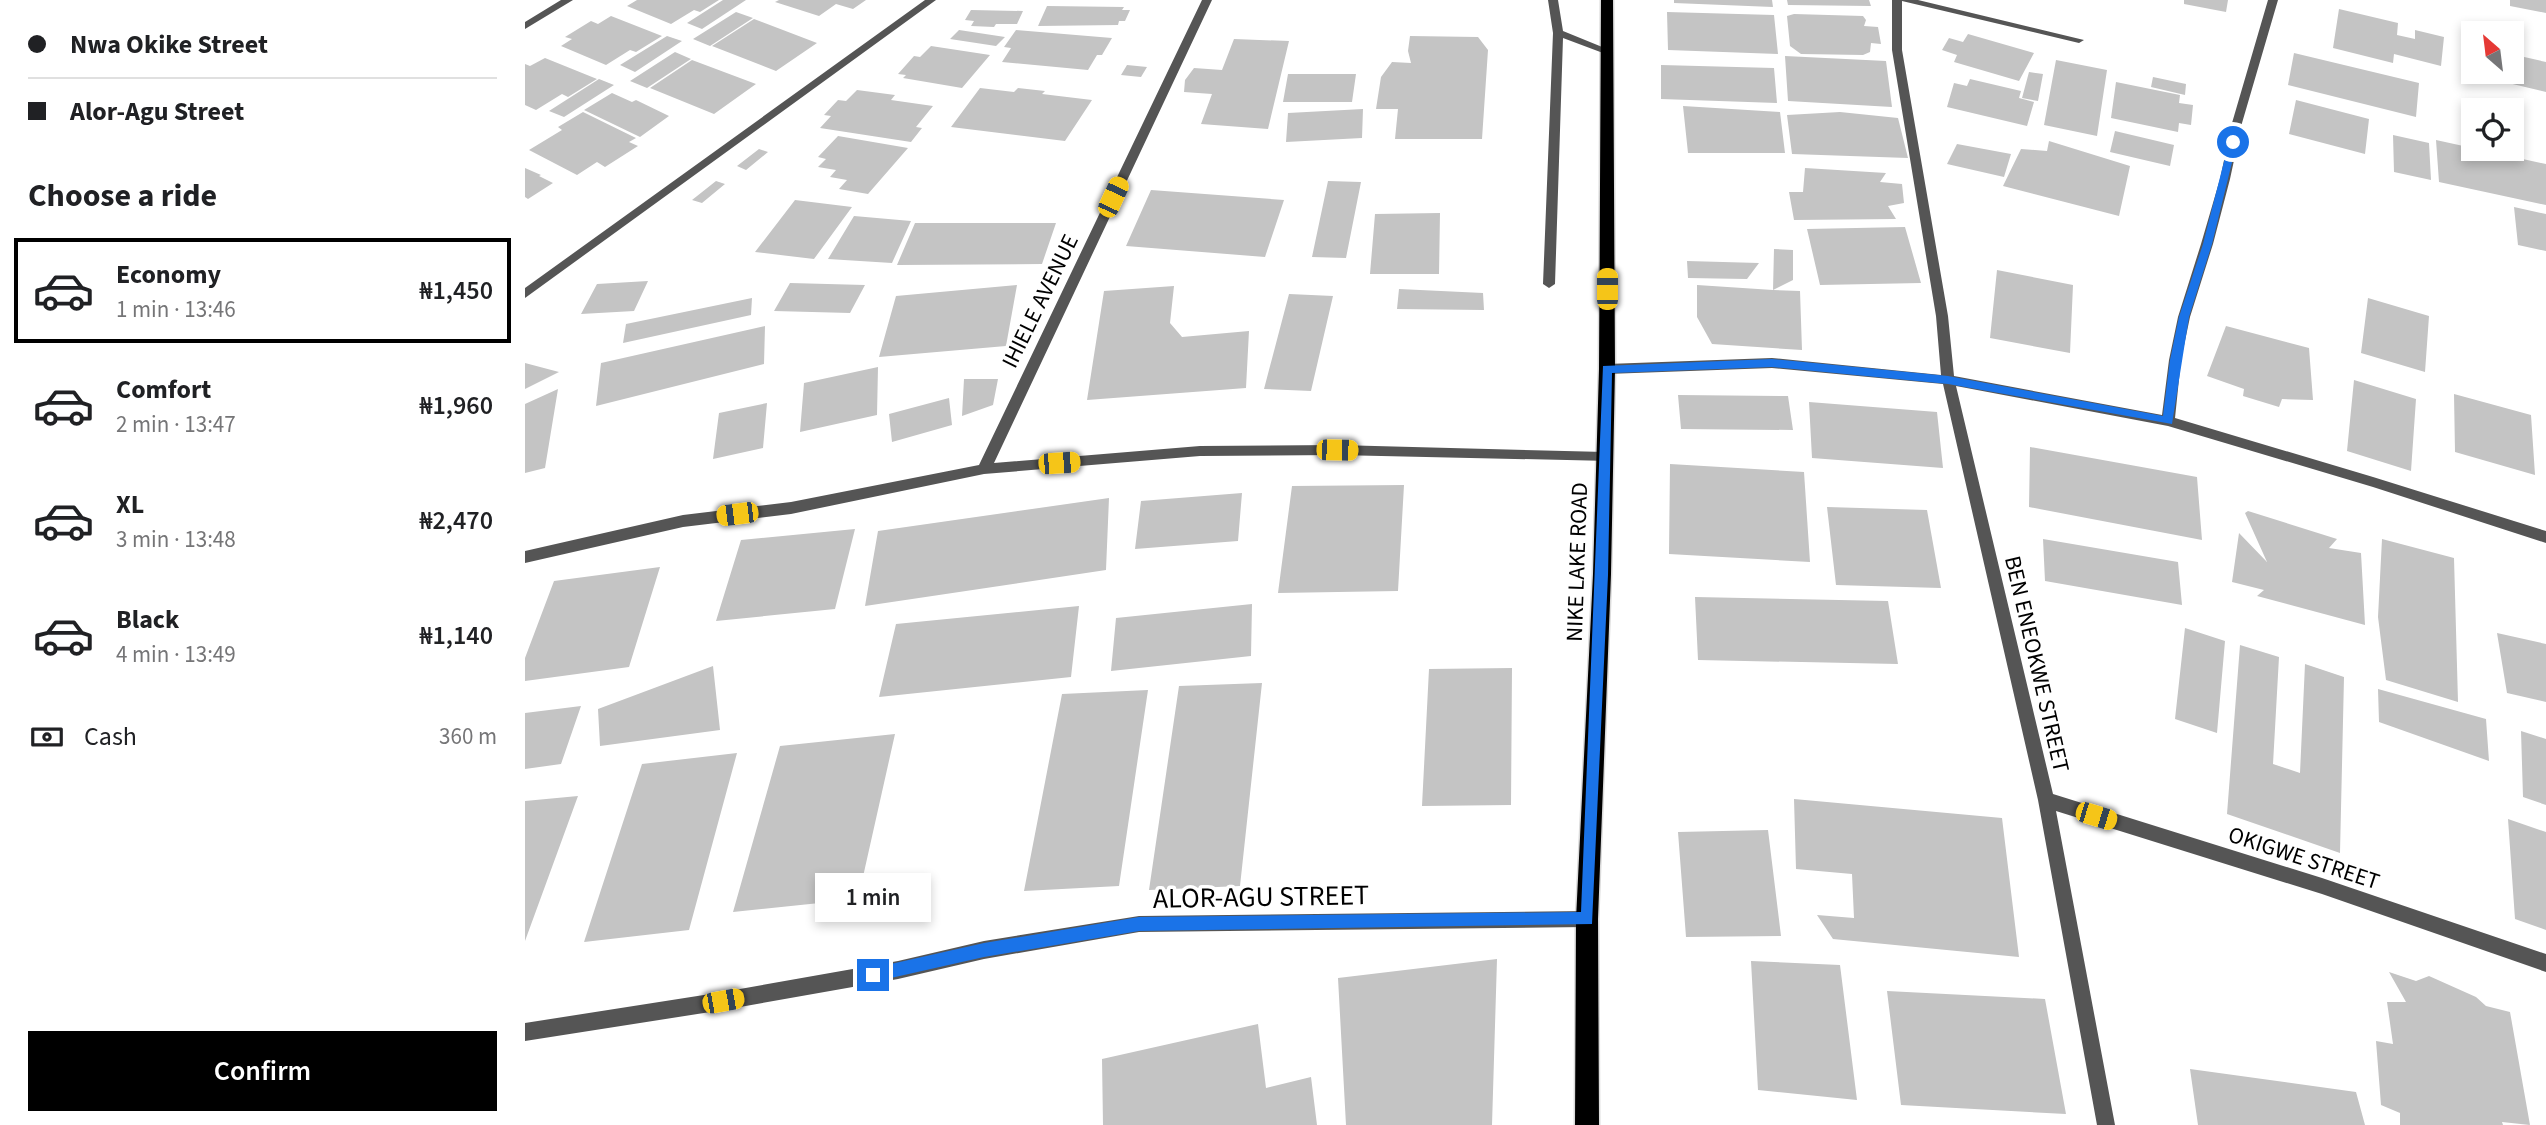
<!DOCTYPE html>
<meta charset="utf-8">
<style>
:root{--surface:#fff;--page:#f2f2f2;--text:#202124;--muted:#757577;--line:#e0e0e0;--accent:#000}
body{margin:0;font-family:"Source Sans 3",sans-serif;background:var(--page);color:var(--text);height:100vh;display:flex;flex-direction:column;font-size:26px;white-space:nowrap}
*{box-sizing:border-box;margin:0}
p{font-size:23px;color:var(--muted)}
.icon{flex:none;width:38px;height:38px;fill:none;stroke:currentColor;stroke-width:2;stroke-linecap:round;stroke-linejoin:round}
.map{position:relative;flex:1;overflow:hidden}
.sheet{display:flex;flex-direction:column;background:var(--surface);width:525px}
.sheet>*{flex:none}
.banner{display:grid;align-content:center;height:154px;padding:0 28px;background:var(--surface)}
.needle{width:46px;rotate:332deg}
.tools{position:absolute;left:1936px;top:21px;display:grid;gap:14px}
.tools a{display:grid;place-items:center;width:63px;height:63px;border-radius:0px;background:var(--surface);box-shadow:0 4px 10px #0003;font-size:35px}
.end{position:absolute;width:32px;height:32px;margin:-16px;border:9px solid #1a73e8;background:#fff;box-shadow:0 0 0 4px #fff}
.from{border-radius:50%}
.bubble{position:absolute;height:49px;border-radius:0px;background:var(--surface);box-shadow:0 4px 10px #0003;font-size:23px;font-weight:600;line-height:49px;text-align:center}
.car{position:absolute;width:21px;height:42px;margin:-21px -10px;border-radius:9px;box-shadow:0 0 5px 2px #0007;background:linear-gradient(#f5c518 24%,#345 0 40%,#f5c518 0 76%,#345 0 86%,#f5c518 0)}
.banner b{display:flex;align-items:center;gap:24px;height:66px;font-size:26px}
.banner b+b{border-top:2px solid var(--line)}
.banner i{width:18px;height:18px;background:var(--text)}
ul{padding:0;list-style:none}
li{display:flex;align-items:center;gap:21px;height:105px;margin:0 14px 10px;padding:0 14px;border:4px solid transparent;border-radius:0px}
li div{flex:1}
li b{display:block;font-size:26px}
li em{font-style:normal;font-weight:600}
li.selected{border-color:var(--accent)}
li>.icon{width:63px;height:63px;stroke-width:1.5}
h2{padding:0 28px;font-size:32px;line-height:84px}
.pay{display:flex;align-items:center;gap:18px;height:77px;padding:0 28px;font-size:26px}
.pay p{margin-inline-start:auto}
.action{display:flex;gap:14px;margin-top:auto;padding:14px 28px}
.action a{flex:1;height:80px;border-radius:0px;background:var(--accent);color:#fff;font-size:28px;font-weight:600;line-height:80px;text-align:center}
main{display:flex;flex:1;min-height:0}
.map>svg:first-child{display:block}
.building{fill:#c4c4c4}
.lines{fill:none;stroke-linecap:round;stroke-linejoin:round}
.primary-casing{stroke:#dbdbdb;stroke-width:3}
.minor{fill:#555;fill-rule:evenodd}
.primary{fill:#000;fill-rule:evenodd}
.route{fill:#1a73e8}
.labels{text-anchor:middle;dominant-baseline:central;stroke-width:7;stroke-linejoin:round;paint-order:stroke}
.street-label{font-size:23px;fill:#000;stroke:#fff}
.near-street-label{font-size:28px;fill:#000;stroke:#fff}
</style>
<main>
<section class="sheet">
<div class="banner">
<b><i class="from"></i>Nwa Okike Street</b>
<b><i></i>Alor-Agu Street</b>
</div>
<h2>Choose a ride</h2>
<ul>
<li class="selected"><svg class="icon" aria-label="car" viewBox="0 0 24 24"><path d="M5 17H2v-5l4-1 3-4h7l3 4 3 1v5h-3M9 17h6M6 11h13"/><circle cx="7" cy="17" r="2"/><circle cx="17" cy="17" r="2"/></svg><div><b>Economy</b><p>1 min · 13:46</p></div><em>₦1,450</em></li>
<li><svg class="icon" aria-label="car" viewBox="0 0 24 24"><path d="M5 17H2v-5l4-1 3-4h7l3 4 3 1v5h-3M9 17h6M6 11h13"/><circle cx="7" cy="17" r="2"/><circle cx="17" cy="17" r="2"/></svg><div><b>Comfort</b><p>2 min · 13:47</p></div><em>₦1,960</em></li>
<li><svg class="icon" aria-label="car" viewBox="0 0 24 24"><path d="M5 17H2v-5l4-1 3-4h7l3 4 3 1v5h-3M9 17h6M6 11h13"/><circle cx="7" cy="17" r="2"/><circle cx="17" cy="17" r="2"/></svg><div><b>XL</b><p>3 min · 13:48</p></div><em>₦2,470</em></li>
<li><svg class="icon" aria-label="car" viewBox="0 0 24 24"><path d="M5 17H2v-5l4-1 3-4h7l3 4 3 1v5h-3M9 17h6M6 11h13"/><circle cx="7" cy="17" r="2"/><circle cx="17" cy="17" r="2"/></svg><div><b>Black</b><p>4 min · 13:49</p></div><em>₦1,140</em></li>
</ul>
<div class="pay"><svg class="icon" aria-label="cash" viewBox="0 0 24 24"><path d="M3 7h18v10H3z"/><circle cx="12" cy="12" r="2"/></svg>Cash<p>360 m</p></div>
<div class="action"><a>Confirm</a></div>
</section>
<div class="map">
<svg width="2021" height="1125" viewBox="0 0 2021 1125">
<rect width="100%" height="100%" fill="#fff"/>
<path class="building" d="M112,0H194L175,12L169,10L146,24L102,6Z
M198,0H221L177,29L162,23Z
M254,0H341L328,9L311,4L294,16L250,2Z
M1149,0H1247L1248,7L1149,3Z
M1262,0H1344L1346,6L1263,5Z
M1659,0H1703L1701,12L1659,4Z
M1985,0H2021V13L1985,6Z
M522,6L599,7L597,10H605L600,21H594L593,25L513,26Z
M1814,9L1873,23L1872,35L1890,39V30L1919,37L1916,66L1869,54L1868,63L1808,48Z
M446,10L498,11L492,24H471L469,27L446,26L449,21L440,20Z
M211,12L228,18L185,46L168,39Z
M1142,12L1249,15L1253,54L1143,50Z
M1269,14L1338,16L1341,20L1339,26L1353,27L1356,44L1346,43L1345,52L1338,55L1276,54L1265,46L1262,16Z
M86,16L137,36L111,52L105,50L81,65L36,46L47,39L40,37L66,21L73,24Z
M229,19L292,43L251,71L187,46Z
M434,30L480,37L471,46L425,39Z
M491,30L587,38L577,55H572L563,70L477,62L486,48L479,47Z
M1443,34L1509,53L1494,81L1429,62L1432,55L1417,50L1424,38L1438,42Z
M142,36L157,41L110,72L95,65Z
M885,36L953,37L963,50L957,139H870L873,109H851L856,77L867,62L886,63L883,51Z
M709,39L764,41L743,129L676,124L687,94L659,92L660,80L669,68L697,70Z
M406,46L465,55L437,88L378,78L381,75L373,74L389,56L395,57Z
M150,52L166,59L122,88L105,81Z
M1769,53L1894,83L1891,117L1763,85Z
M1986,54L2021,62V92L1954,76L1955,72H1986Z
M1260,56L1361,61L1367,107L1263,101Z
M20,58L72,79L43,97L37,94L11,110L0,105V64L5,66Z
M167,60L231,84L189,114L125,88Z
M1531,60L1582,70L1572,136L1519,125Z
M602,65L622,67L616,77L596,75Z
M1136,65L1249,68L1252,103L1136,99Z
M1504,72L1518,74L1513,101L1497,98Z
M763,74H831L827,102H758Z
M1628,77L1661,84L1660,95L1626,87Z
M74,79L89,85L39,117L24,111Z
M1445,79L1496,91L1494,98L1509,102L1502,126L1422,107L1429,83L1442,86Z
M1591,82L1655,95L1654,103L1668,105L1666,125L1654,123L1653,132L1586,118Z
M455,88L489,92L493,88L520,91L517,94L567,100L540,141L426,127Z
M332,90L370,95L366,100L408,106L391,127L397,128L386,142L295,128L306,116L299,115L313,100L321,101Z
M87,93L107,102L111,100L144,116L115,137L59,110Z
M1771,100L1844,119L1840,154L1764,134Z
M1158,106L1255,112L1260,153H1163Z
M838,109L837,138L761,142L763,113Z
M58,112L111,138L104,142L113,146L80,167L72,162L52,175L4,150L37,130L33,127Z
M1315,112L1373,118L1383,158L1267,154L1262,115Z
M1590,131L1649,145L1645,166L1585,152Z
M1868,135L1904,143L1906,180L1869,172Z
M313,136L383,148L343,194L314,189L322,180L305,177L311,170L293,167L301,159L293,157Z
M1911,140L2021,164V205L1914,182Z
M1524,141L1605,166L1594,216L1478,186L1496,149L1522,151Z
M1432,144L1486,154L1479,177L1422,164Z
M234,149L243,152L221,170L212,166Z
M0,168L16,175L14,176L28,183L3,199L0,197Z
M1280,168L1361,173L1355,182L1377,184L1379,203L1363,206L1371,219L1269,220L1264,192H1278Z
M191,181L200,184L177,203L167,200Z
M803,181L836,182L821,258L787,257Z
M626,190L759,200L740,257L601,246Z
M270,200L327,207L289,259L230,252Z
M1989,207L2021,214V251L1993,245Z
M915,213L914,274H845L850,214Z
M329,216L386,221L367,263L303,259Z
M390,223H531L517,264L372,265Z
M1380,227L1396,283L1295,285L1282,229Z
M1249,249L1268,250V280L1248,290L1275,291L1277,350L1187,344L1172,317V285L1248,290Z
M1162,261L1234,263L1222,279L1163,278Z
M1472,270L1548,285L1545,353L1465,338Z
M123,281L109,311L56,314L72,284Z
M265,283L340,285L325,313L249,311Z
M492,285L481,346L354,357L371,296Z
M649,286L645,323L657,337L724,331L721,388L562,400L579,291Z
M874,289L958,293L959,310L872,309Z
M764,294L808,296L786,391L739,389Z
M227,298L226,315L98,343L101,324Z
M1843,298L1904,316L1900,372L1836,353Z
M240,326L239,364L71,406L76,363Z
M1701,326L1784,348L1788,400L1757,399L1754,407L1718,396L1719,389L1682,376Z
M0,363L34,372L0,389Z
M353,367L352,415L275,432L279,383Z
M439,379H473L468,405L437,416Z
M1829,380L1891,399L1886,471L1822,451Z
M33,389L20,468L0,473V404Z
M1929,394L2006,415L2010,475L1930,452Z
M1153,395L1263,396L1268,430L1156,429Z
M424,398L427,425L367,442L364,414Z
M1284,402L1412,412L1418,468L1287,458Z
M242,403L238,448L188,459L194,413Z
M1505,447L1672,477L1677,540L1504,507Z
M1145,464L1279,472L1285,562L1144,554Z
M879,485L873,591L753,593L767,486Z
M717,493L713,541L610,549L616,501Z
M584,498L581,570L340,606L353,531Z
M1302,507L1402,510L1416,588L1311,585Z
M1723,511L1812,539L1804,548L1836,553L1840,625L1732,596L1739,590L1707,582L1714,533L1742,562L1720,513Z
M330,529L310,609L191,621L216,540Z
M1518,539L1653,562L1657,605L1520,581Z
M1857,539L1929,558L1933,702L1861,680L1853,617Z
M135,567L104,667L0,681V658L29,581Z
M1170,597L1363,601L1373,664L1173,660Z
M727,604L726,656L586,671L591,618Z
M554,606L546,677L354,697L371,624Z
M1660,628L1700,641L1692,733L1650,719Z
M1972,633L2021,644V702L1982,693Z
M1715,645L1754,657L1748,764L1775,773L1780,664L1819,677L1815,853L1702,814Z
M188,666L195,730L75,746L73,709Z
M987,668L986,805L897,806L904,669Z
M737,683L715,886L624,890L654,686Z
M1853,689L1961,719L1964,761L1854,722Z
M623,690L594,886L499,891L537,694Z
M56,706L36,764L0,769V713Z
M1996,731L2021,739V805L1998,797Z
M370,734L333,899L208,912L255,746Z
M212,753L164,930L59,942L117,764Z
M53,796L0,941V801Z
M1269,799L1477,818L1494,957L1308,939L1292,915L1329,918L1327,874L1271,869Z
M1983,819L2021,832V930L1990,919Z
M1243,830L1256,936L1161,937L1153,832Z
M972,959L967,1125H821L813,978Z
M1226,961L1315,965L1332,1100L1233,1090Z
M1864,972L1891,981L1904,976L1951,997L1961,1006L1985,1012L2005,1125L1977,1122L1978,1125H1875V1113L1856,1105L1851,1041L1868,1044L1862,1002H1881Z
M1362,991L1520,999L1541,1114L1376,1105Z
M733,1024L741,1088L786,1077L792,1125H578L577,1059Z
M1665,1069L1831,1092L1840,1125H1673Z"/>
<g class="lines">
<g class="primary-casing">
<path id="primary" d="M1076,0H1088L1090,369L1086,574L1073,919L1074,1125H1050L1051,919L1068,574L1074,369Z"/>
</g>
<path class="minor" d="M36,0H48L0,29V22Z
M400,0H411L0,298V288Z
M677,0H687L469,463L675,446L812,445L1080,452L1085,453L1087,457L1085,461L812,455L675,456L459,474L266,514L158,527L0,563V551L158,515L266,502L454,465Z
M1023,0H1033L1038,31L1087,51L1078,53L1038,38L1030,284L1024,288L1018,284L1028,33Z
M1367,0H1393L1559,40L1554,43L1377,1V50L1423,316L1429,376L1637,415L1644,360L1653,317L1676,244L1695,179L1707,123L1743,0H1753L1717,123L1705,179L1688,244L1665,317L1656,360L1650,418L1848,477L2021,531V543L1848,487L1643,426L1431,386L1528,794L1797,878L2021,954V972L1797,894L1531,811L1590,1125H1572L1513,800L1418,384L1247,368L1082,374L1076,369L1082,364L1247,358L1416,375L1411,316L1367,50Z
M1062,911L1068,913L1070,919L1068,925L1062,927L614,932L459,959L373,979L198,1010L0,1041V1023L198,992L373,961L459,941L614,916Z"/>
<use href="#primary" class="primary"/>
</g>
<path class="route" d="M1708,139L1712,142L1687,244L1664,317L1647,424L1423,384L1247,367L1087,373L1083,575L1067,924L614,931L459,957L348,982L343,980V970L348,968L459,943L614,917L1056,912L1078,366L1247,359L1423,376L1638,416L1645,360L1654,317L1678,244L1704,142Z"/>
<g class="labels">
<g class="street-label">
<text transform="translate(515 301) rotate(-64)">IHIELE AVENUE</text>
<text transform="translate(1052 562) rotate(-88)">NIKE LAKE ROAD</text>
<text transform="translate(1512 664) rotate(77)">BEN ENEOKWE STREET</text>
<text transform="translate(1779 858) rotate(18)">OKIGWE STREET</text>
</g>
<g class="near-street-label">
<text transform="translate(736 897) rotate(-1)">ALOR-AGU STREET</text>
</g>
</g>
</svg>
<div class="tools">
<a><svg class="needle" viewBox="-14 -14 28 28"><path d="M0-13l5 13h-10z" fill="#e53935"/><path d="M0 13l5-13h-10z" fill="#757577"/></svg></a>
<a><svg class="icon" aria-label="locate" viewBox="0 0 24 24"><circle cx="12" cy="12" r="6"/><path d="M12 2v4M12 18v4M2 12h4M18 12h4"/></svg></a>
</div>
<i class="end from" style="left:1708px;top:142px"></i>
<i class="end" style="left:348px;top:975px"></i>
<div class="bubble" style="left:290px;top:873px;width:116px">1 min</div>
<i class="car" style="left:588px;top:197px;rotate:25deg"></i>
<i class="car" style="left:1082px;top:289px;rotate:0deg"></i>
<i class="car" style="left:812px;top:450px;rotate:91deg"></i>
<i class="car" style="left:534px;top:463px;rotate:86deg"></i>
<i class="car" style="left:212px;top:514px;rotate:263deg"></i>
<i class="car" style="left:1571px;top:816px;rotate:107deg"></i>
<i class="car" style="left:198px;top:1001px;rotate:80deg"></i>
</div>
</main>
